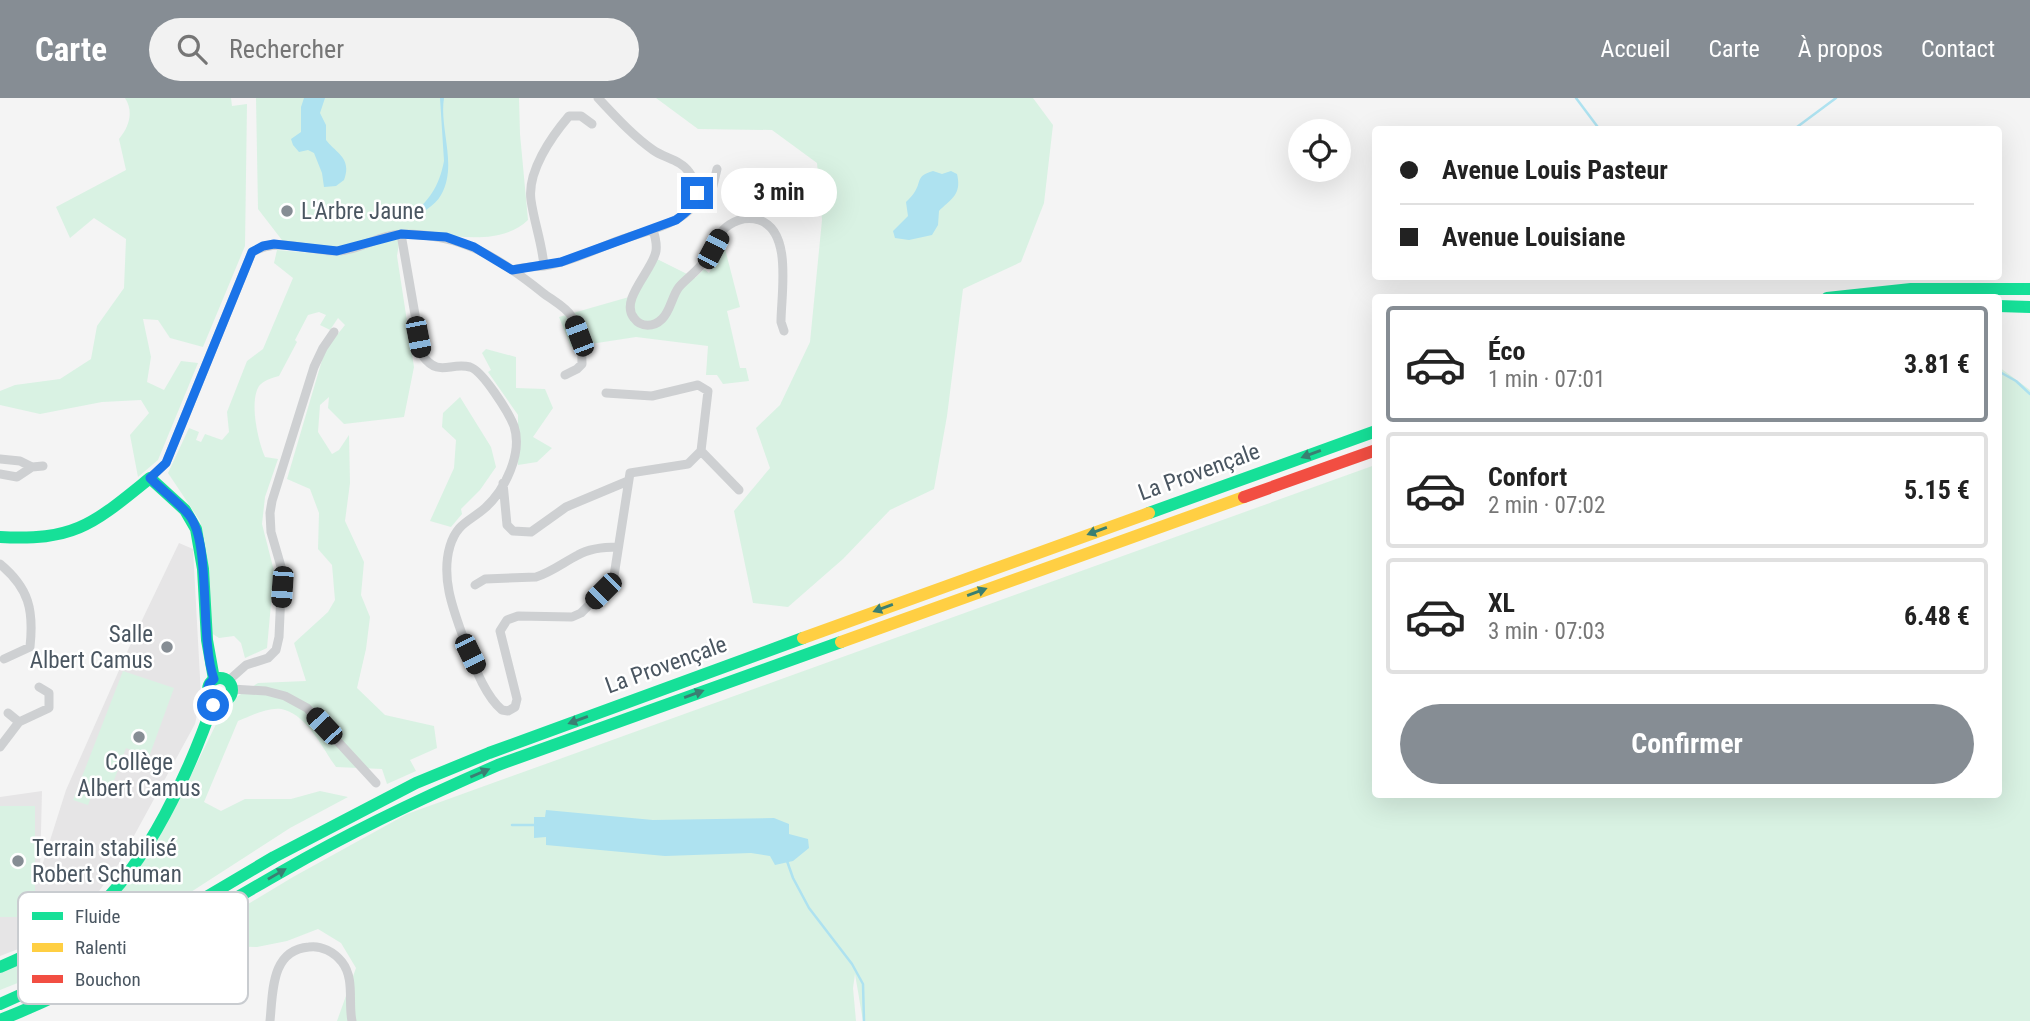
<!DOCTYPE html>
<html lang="fr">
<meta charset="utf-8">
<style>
:root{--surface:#fff;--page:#f2f2f2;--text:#222;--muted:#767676;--line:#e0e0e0;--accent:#868d94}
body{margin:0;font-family:"Roboto Condensed",sans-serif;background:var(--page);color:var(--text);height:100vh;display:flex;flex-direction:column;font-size:26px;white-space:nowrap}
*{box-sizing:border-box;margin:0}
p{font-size:23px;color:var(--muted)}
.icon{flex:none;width:38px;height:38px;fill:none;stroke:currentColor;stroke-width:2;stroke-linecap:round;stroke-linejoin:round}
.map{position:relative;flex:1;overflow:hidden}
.drawer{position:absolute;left:1372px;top:196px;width:630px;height:504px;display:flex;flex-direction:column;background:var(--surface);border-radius:7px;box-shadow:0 7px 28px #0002}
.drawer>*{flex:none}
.hud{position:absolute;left:1372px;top:28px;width:630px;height:154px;border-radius:7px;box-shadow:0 7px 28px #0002;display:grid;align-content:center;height:154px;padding:0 28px;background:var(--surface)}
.buttons{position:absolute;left:1288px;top:21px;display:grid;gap:14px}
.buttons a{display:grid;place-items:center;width:63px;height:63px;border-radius:50%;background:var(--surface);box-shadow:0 7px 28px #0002;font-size:35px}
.end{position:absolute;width:32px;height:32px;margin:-16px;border:9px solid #1a73e8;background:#fff;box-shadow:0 0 0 4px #fff}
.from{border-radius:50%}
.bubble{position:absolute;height:49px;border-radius:24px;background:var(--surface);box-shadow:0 7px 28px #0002;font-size:23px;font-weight:700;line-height:49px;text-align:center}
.car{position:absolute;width:21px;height:42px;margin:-21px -10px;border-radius:9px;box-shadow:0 0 5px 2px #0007;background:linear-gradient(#222 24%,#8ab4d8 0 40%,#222 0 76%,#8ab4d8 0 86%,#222 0)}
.hud b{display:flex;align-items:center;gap:24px;height:66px;font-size:26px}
.hud b+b{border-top:2px solid var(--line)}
.hud i{width:18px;height:18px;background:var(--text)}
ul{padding:12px 0 0;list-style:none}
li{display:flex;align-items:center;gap:21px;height:116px;margin:0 14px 10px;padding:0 14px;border:4px solid var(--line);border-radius:7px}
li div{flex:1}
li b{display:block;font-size:26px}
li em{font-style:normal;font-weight:700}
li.on{border-color:var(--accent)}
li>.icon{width:63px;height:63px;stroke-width:1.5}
.cta{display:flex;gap:14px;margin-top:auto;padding:14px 28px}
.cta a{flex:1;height:80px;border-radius:42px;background:var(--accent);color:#fff;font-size:28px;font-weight:700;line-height:80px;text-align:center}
header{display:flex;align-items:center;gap:42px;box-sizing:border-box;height:98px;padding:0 35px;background:var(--accent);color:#fff}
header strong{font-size:33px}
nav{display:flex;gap:38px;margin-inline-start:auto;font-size:24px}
.search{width:490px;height:63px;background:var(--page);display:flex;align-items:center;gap:18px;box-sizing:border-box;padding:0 24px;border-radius:38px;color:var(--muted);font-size:26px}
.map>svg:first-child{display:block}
.education{fill:#e6e5e6}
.green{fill:#d9f2e3}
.water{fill:#aee2f0}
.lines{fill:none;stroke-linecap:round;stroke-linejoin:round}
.stream{stroke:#aee2f0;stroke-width:2.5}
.street{stroke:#ced0d2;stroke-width:9}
.fast{stroke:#16e098;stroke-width:12}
.slow{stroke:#ffcf43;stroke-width:12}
.jam{stroke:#f24e42;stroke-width:12}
.oneway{fill:#3a7f72}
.route{stroke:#1a73e8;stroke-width:9}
.poi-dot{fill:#868d94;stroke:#fff;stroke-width:2.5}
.labels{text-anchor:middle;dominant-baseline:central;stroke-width:5;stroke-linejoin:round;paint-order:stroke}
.poi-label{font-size:23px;fill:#4a5661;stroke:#fff;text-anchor:start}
.street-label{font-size:23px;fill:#4a5661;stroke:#fff}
.key{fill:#fff;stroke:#c9ccd0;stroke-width:2}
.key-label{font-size:19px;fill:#4a5661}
</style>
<header>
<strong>Carte</strong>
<div class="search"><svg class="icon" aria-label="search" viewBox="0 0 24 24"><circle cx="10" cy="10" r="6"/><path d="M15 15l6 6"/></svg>Rechercher</div>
<nav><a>Accueil</a><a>Carte</a><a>À propos</a><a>Contact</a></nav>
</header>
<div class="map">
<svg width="2030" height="923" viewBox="0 0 2030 923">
<rect width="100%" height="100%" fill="#f4f4f4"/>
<path class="education" d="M179,445L193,451L201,598L195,626L118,767L86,811L21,850L0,858V699L42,693L40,774L66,692L132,543Z"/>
<path class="green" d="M125,0H231L232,8L247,6L245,148L203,249L170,240L158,222L143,221L151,259L147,284L164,292L181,263L198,265L158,362L138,379L130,337L149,315L141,302L102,304L40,316L0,307V293L15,287L60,281L91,261L97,228L124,190L126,141L94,120L70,140L56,109L126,72L119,41C129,29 134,14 125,0Z
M256,0H519L520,36L528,122C496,152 441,134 401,133L397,158L414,269L404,319L344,326L328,310L329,299L320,307L318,334L332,356L339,352L349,337L350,385L345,423L364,464L361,497L370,519L366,551L357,590L385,617L434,628L437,650L410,662L416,673L387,686L382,671L336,669C323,651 308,619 285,612C271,607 251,618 238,623L204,704L221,713L245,701H291L320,693L348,699L290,730L149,821L73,863L0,892V872L62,844L144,759L175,710L222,614L238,598L258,585L306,583L294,545L328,514L335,502L332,467L318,451L319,415L310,391L287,381L325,252L345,227L338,220L330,232L320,227L326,217L319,214L308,217L295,242L297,244L279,278C272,280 264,282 259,288C249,304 258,343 265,359L278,361L265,399L262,426L274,473L267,550L245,560L241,545L234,538L219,540L208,533L205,445L200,423L168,375L189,330L199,334L196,342L201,344L205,336L222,342L229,334L227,314L247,263L263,251L293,180L274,165L277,152L332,157L285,146L258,111Z
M656,0H1033L1053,27L1044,105L1021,164L963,191L947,318L934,391L890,412L843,461L788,509L753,505L734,413L770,370L756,330L780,307L810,244L822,122L817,65L772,32L698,31Z
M723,143L740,209L727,213L740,270H746L749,283L723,286L717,277H706L708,248L636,239L571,249L559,219L636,197L657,161L695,180L704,171L709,175L723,152L720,149Z
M486,251L516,259V290L545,291L553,310L533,339L552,350L537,364L518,367V317L488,274L491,272L482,255Z
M1999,269L2030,292V923H863L855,876L853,890L856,923H337L356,870L341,845L318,831L287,843L257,849L180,847L293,779L407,716L1375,367L1376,696H1998Z
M460,299L491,349L496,369L480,392L461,411L462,416L451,429L430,423L454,370L456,342L442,329L443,315Z
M123,573L174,590L149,659L126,650L109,696L94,691L88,707L73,702Z
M0,708H35V819H0Z"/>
<path class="water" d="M304,0H325L320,15L326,27V42C337,56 352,60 344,82L336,88L324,89L322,75L314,55L308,52L299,54L293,47L291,41L301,34V9Z
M440,0H444C439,31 458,67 441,97C435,108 421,114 412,122L409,119C429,103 439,89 444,63Z
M933,73L942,76L951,73L957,76C962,97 951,101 939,113L938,127L932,137L909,142L895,140L893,133L908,118L906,104C909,101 912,98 914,95C922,84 915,78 933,73Z
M546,712L653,722L774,720L789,726V736L808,741L809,750L793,763L775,767L770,758L751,755L665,758L546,747V739L534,740V719H545Z"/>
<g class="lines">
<path class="stream" d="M1576,0L1600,32
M1793,32L1836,0
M1998,273L2016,283L2030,296
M512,727H536
M787,763L793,780L809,810L852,866L863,886L864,923"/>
<path class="street" d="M697,95L706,96L712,92L717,71
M653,132C655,138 657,146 656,153C653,172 619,202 634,220C641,230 654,229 662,221C670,214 672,198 679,189C686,181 695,175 702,166C711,155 716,135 729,127C738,121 749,119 759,122C793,133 781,196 781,224L784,233
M401,136L422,257C439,280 449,264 470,269C483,273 509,315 514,328C523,355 505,392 485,410C469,424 457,425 450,448C440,482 455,516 466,547C474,567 485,598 502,612L508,613L515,609L517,601L500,533L507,522L518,518L572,519L581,515L603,493L614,478L630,375L688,366L701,353L708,293L698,287L652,298L606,295
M544,168C542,145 534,124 531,102C527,74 551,39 569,18H581L592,26
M512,172C523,169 533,169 544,168C570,164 596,151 620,142C647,132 722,119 689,74C681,62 664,60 653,52C632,37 615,18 598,0
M701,353L739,392
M0,361L20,363L32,369
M0,376L17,379L32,369L43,368
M150,380L166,365L252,154C280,139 306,153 336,153C359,153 380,136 403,136C462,136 498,159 543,195C552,202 566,209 572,219C580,232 582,251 582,266L577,271L565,277
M503,385L507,427L513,433L531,434L566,409L628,383
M0,466C29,490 34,512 30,549L4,561
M475,487L485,481L536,479C552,474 564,464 578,457C590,450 604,449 618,449
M228,583L246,567L268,560L276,552L279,539L282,472L271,434L270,415L272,403L314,269L323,250L334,234
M232,591L266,593L285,598L307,610L376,685
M8,615L19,624
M0,649L19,624L49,610V595L39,589
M270,923C273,893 271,852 309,849C321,847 334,854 342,864C355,881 348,904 352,923"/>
<path class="fast" d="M1827,200L1911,191H2030
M1998,208L2030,209
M1149,415L1376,333
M0,439C76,443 93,426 150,380L185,412L196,431L203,471L207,542L214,581
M208 592a12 12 0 1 1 24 0a12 12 0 1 1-24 0Z
M0,869C33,855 66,839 92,815C148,766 190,672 214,603
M0,906L76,872L132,843L274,759L416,685L489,655L803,540
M0,922C100,883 190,826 283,773C352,733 424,699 498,667L841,544"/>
<path class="slow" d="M803,540L1149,415
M841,544L1244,399"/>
<path class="jam" d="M1244,399L1376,352"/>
</g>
<defs><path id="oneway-solid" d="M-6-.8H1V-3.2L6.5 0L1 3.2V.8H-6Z" transform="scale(1.75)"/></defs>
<g class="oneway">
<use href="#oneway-solid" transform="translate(1311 356) rotate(160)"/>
<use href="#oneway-solid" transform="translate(1097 433) rotate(160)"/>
<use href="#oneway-solid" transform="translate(977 494) rotate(-20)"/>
<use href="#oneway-solid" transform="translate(883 510) rotate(160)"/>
<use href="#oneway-solid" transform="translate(694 596) rotate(-20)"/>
<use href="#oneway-solid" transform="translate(578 622) rotate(160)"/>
<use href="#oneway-solid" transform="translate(480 675) rotate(-23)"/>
<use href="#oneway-solid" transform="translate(277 776) rotate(-30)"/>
</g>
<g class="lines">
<path class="route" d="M213,607L214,603L207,594L209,586L214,581C199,540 212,445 189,417C178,404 162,392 150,380L166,365L252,154L263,148L274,146L337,153L401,136L446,139L474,149L512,172L561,164L676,122C687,114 694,108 697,95"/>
</g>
<g class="poi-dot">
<circle cx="287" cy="113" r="7"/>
<circle cx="167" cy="549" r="7"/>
<circle cx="139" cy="639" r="7"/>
<circle cx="18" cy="763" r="7"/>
</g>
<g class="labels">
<g class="poi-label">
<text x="301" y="113">L'Arbre Jaune</text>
<text x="153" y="536" text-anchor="end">Salle<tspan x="153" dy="26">Albert Camus</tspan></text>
<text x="139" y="664" text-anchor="middle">Collège<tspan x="139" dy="26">Albert Camus</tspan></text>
<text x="32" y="750">Terrain stabilisé<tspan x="32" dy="26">Robert Schuman</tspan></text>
</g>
<g class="street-label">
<text transform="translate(1199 374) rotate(-20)">La Provençale</text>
<text transform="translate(666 567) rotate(-20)">La Provençale</text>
</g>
</g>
<rect x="18" y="794" width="230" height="112" rx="10" class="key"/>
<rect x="32" y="814" width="31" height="8" fill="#16e098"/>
<rect x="32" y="845" width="31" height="9" fill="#ffcf43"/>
<rect x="32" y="877" width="31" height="8" fill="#f24e42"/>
<g class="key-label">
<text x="75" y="825">Fluide</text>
<text x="75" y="856">Ralenti</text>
<text x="75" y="888">Bouchon</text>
</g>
</svg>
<div class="buttons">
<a><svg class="icon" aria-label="locate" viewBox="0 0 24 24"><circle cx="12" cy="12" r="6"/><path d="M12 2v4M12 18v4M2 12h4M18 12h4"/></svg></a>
</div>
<i class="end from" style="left:213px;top:607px"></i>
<i class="end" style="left:697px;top:95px"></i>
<div class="bubble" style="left:721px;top:70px;width:116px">3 min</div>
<i class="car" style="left:713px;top:151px;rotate:28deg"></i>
<i class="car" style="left:579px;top:238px;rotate:339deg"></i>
<i class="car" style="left:418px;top:239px;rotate:169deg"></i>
<i class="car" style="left:282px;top:489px;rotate:184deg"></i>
<i class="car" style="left:603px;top:493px;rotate:225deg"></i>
<i class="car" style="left:470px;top:556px;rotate:154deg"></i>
<i class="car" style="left:324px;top:628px;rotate:317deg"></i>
<div class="hud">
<b><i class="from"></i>Avenue Louis Pasteur</b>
<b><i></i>Avenue Louisiane</b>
</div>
<section class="drawer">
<ul>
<li class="on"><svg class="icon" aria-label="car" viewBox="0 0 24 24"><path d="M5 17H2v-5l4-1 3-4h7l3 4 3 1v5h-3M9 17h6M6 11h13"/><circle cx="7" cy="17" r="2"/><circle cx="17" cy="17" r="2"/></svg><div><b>Éco</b><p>1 min · 07:01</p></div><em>3.81 €</em></li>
<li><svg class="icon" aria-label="car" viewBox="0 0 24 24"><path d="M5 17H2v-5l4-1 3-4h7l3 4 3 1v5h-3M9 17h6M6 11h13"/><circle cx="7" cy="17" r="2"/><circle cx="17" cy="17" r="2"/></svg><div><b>Confort</b><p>2 min · 07:02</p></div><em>5.15 €</em></li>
<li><svg class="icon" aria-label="car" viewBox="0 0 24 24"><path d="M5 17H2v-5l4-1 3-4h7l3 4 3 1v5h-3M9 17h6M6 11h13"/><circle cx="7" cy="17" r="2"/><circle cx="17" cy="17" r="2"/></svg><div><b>XL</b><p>3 min · 07:03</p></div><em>6.48 €</em></li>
</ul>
<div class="cta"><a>Confirmer</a></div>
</section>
</div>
